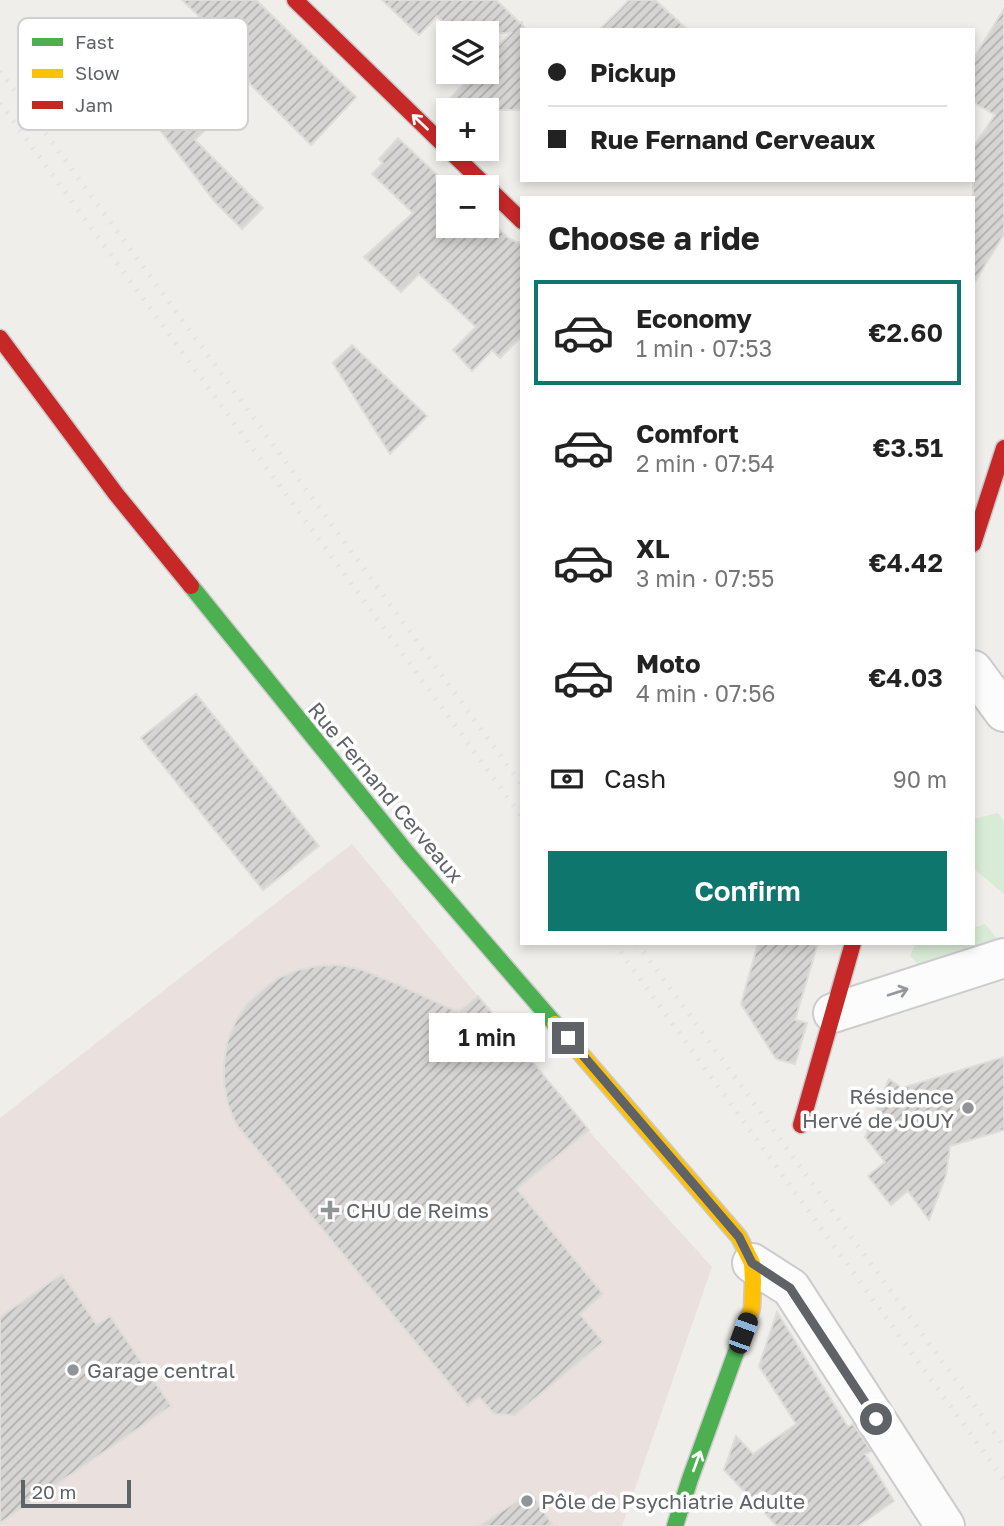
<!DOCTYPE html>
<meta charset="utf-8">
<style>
:root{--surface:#fff;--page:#f6f6f6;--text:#222;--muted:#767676;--line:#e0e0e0;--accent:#0f766e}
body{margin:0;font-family:"Golos Text",sans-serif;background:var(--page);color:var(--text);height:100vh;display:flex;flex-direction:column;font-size:26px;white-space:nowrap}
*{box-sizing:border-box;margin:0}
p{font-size:23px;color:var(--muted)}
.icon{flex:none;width:38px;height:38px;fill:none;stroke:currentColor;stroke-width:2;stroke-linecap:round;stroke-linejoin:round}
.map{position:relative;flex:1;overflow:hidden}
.panel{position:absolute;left:520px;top:196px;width:455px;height:749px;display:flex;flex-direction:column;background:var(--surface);border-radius:0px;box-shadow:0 4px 10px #0003}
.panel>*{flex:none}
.hud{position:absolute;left:520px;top:28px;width:455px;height:154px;border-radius:0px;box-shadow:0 4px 10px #0003;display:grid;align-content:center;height:154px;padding:0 28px;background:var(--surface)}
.fabs{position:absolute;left:436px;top:21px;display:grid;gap:14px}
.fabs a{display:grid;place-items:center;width:63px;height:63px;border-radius:0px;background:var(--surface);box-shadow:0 4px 10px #0003;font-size:35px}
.scale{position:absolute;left:21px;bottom:18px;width:110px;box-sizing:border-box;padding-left:7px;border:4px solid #5f6368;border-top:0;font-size:19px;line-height:24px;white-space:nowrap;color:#5f6368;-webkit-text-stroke:5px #fff;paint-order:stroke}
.end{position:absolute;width:32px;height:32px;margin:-16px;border:9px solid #5f6368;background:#fff;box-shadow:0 0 0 4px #fff}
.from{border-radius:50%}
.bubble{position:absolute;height:49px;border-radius:0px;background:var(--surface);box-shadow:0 4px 10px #0003;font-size:23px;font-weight:600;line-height:49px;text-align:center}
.car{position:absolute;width:21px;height:42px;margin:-21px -10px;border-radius:9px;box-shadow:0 0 5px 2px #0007;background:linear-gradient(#222 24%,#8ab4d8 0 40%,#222 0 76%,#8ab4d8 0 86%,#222 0)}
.hud b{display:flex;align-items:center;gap:24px;height:66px;font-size:26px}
.hud b+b{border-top:2px solid var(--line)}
.hud i{width:18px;height:18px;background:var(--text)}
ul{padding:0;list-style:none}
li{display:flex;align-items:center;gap:21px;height:105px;margin:0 14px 10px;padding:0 14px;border:4px solid transparent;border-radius:0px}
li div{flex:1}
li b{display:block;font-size:26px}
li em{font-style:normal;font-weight:600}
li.current{border-color:var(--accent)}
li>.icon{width:63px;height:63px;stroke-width:1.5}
h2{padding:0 28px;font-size:32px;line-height:84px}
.pay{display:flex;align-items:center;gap:18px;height:77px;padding:0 28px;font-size:26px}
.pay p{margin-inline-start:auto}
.action{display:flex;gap:14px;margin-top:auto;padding:14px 28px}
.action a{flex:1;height:80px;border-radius:0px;background:var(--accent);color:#fff;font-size:28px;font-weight:600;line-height:80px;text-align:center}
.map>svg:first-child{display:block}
.medical{fill:#eae0de}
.green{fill:#d8ebd6}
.building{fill:url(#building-hatch);stroke:#deddd9;stroke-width:2}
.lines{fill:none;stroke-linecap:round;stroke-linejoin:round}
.street-casing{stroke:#cbcccc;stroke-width:42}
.fast-casing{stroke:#cacacb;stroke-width:19}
.slow-casing{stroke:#cacacb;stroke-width:19}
.jam-casing{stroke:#cacacb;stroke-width:19}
.street{stroke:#fdfcfc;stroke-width:38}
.fast{stroke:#4caf50;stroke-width:16}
.slow{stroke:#ffc107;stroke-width:16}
.jam{stroke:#c62828;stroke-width:16}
.rail{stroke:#e4e4e4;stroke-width:5;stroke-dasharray:2 9;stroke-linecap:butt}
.oneway{stroke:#f6fbf6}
.oneway2{stroke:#96999c}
.route{stroke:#5f6368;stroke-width:9}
.poi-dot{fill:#919496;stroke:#fff;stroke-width:2.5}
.labels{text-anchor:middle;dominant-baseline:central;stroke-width:7;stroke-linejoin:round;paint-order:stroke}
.street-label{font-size:21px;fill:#5f6368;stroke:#fff}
.poi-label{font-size:21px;fill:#5f6368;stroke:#fff;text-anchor:start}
.key{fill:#fff;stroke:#cfd0d2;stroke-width:2}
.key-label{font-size:19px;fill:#5f6368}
</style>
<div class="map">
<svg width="1004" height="1526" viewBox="0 0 1004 1526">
<defs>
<pattern id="building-hatch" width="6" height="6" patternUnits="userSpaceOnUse" patternTransform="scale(1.75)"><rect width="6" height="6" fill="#d6d5d3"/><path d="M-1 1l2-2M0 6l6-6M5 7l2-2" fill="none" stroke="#b1b0af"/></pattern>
</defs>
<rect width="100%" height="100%" fill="#efeeea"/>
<path class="medical" d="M352,844L595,1138L712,1267L622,1526H0V1118Z"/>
<path class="green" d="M998,813L1004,821V894L973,868V819Z
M985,924L998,940L1004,938V949L927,973L910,956L916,943H973V928Z"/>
<path class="building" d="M182,0H256L356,97L311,145L200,34L208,25Z
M382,0H496L520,23L522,22V25L527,30H522V110H439L475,72H486V59L511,33H455L437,16L419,35Z
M629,0H655L688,30H599Z
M1004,9V234L973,285V147L995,115L973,102V59Z
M122,53L146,76L155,66L179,88L169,98L204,131L195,140L263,208L242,229L215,202L110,64Z
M398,138L450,187H448V226H486V223L489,226H496L507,237L516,242H522V336L500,358L492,350L472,371L453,350L476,327L419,274L401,292L364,257L413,213L372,174L383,163L379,159Z
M352,345L427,416L390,454L333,363Z
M196,694L319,846L263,890L141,738Z
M758,943H818L795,1020L807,1023L795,1064L776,1059L741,1004Z
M339,965L360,969L399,985L458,1012L478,996L589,1130L517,1189L603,1294L580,1314L603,1342L515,1415L494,1414L479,1397L468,1406L236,1124L228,1104L224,1084V1063L227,1043L235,1023L246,1005L261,991L278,978L298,970L318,966Z
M1004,1057V1130L950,1146L946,1175L929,1220L908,1191L891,1205L868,1176L885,1162L865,1137L889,1079L902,1088Z
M62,1274L97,1325L110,1316L171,1406L0,1523V1317Z
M777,1312L848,1427L853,1424L871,1451L865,1454L894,1501L858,1526H777L724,1470L736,1436L753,1454L796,1424L759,1366Z
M531,1492L553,1526H479Z"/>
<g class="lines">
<g class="street-casing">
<path id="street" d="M973,670L1004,712
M833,1013L1004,958
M752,1263L791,1288L945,1526"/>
</g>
<g class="fast-casing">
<path id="fast" d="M191,586L408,854L555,1024
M675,1526L690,1479L740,1341"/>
</g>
<g class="slow-casing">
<path id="slow" d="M555,1024L739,1237L752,1263L753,1282L752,1308L740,1341"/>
</g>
<g class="jam-casing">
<path id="jam" d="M295,0L522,221
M0,338L116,494L191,586
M973,544L1004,448
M801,1125L853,943"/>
</g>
<use href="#street" class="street"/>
<use href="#fast" class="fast"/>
<use href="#slow" class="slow"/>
<use href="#jam" class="jam"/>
<path class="rail" d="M0,71L522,785
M0,103L522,817
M614,943L1004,1480
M637,943L1004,1446"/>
</g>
<defs><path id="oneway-shaft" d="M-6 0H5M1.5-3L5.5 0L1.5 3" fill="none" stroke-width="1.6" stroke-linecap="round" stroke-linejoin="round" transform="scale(1.75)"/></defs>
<g class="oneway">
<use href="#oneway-shaft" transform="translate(420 122) rotate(-136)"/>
<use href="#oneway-shaft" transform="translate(697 1461) rotate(-70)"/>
</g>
<use class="oneway2" href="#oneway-shaft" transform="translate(898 992) rotate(-18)"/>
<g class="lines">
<path class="route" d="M568,1038L739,1237L752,1263L790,1288L876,1419"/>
</g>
<g class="poi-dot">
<circle cx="968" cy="1108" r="7"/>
<path d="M326.5 1199.5h7v7h7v7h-7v7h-7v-7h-7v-7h7z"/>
<circle cx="73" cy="1370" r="7"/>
<circle cx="527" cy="1501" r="7"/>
</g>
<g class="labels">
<g class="street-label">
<text transform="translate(386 792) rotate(50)">Rue Fernand Cerveaux</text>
</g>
<g class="poi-label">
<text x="954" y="1096" text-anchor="end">Résidence<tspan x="954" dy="24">Hervé de JOUY</tspan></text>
<text x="346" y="1210">CHU de Reims</text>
<text x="87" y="1370">Garage central</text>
<text x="541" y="1501">Pôle de Psychiatrie Adulte</text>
</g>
</g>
<rect x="18" y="18" width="230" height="112" rx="10" class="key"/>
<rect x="32" y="38" width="31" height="8" fill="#4caf50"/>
<rect x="32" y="69" width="31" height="9" fill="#ffc107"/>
<rect x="32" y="101" width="31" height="8" fill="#c62828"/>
<g class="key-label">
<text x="75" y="49">Fast</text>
<text x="75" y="80">Slow</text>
<text x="75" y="112">Jam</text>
</g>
</svg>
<div class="fabs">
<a><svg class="icon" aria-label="layers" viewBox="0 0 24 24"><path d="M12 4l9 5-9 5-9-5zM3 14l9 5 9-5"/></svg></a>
<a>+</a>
<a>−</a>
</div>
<div class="scale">20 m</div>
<i class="end from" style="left:876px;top:1419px"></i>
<i class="end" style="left:568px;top:1038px"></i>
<div class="bubble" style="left:429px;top:1013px;width:116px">1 min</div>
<i class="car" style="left:743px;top:1333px;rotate:20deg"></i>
<div class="hud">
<b><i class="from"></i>Pickup</b>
<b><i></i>Rue Fernand Cerveaux</b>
</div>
<section class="panel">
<h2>Choose a ride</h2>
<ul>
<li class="current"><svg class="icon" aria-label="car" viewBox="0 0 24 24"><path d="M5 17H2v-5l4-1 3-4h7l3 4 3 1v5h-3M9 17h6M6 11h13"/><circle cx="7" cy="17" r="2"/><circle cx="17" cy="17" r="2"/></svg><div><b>Economy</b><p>1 min · 07:53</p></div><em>€2.60</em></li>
<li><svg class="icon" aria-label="car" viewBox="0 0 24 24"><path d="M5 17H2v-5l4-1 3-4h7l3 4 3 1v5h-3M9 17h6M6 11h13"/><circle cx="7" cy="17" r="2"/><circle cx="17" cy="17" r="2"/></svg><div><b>Comfort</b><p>2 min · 07:54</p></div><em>€3.51</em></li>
<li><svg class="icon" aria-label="car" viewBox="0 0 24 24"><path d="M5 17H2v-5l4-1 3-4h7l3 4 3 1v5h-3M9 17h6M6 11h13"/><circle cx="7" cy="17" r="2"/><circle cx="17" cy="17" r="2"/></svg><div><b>XL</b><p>3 min · 07:55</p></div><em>€4.42</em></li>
<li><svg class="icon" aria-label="car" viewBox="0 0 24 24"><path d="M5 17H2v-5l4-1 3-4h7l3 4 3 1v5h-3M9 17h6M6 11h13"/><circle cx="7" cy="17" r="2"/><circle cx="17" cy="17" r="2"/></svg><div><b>Moto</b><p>4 min · 07:56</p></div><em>€4.03</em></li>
</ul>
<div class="pay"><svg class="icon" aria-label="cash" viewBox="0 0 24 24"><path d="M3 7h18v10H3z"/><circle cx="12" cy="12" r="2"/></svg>Cash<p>90 m</p></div>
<div class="action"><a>Confirm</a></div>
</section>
</div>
